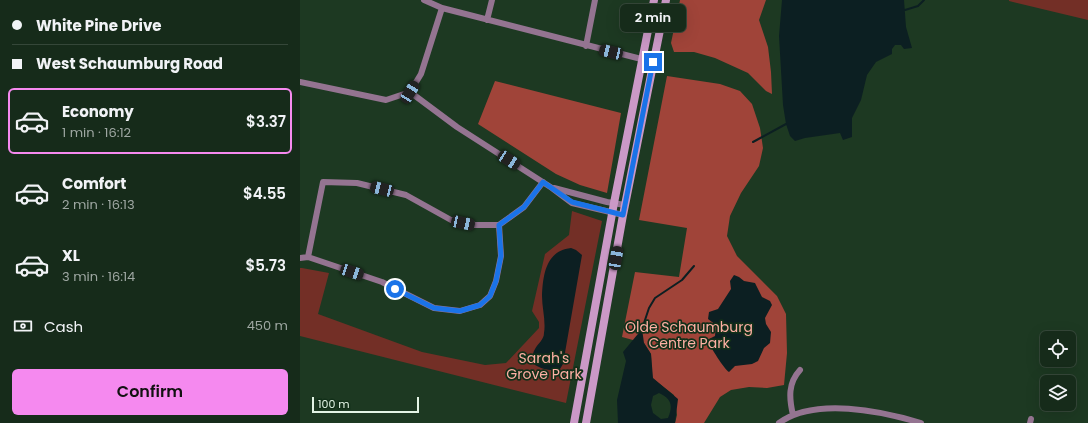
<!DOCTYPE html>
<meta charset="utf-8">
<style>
:root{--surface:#162b1a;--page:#233727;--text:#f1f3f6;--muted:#9ea7a2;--line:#354739;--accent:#f589ef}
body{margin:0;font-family:Poppins,sans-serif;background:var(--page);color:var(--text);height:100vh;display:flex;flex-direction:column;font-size:15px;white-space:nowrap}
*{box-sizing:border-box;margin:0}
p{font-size:13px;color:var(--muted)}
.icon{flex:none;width:22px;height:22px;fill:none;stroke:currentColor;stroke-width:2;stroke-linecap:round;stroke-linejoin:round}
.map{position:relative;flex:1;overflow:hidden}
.sheet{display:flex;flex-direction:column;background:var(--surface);width:300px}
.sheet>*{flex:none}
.hud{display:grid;align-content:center;height:88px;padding:0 12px;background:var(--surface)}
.fabs{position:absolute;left:740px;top:331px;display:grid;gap:8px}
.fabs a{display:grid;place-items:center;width:36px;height:36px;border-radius:6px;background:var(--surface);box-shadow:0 4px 16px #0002,0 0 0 1px var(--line);font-size:20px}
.scale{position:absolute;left:12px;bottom:10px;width:107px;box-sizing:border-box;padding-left:4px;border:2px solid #e3f4e5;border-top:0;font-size:11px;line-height:14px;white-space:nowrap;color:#e3f4e5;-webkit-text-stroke:3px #122f19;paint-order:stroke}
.end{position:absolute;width:18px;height:18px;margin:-9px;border:5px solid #1a73e8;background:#fff;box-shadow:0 0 0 2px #fff}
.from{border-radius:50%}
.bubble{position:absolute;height:28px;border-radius:6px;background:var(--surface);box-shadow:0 4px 16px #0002,0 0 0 1px var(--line);font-size:13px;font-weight:600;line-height:28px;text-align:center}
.car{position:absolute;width:12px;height:24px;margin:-12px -6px;border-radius:5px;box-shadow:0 0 3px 1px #0007;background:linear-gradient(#222 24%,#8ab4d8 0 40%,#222 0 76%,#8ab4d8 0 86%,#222 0)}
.hud b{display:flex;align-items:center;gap:14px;height:38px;font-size:15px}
.hud b+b{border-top:1px solid var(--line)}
.hud i{width:10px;height:10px;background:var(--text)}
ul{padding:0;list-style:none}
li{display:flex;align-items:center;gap:12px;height:66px;margin:0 8px 6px;padding:0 4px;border:2px solid transparent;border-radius:6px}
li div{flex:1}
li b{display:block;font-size:15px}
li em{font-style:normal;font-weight:600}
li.selected{border-color:var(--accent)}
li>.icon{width:36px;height:36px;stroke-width:1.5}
.pay{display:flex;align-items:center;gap:10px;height:44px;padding:0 12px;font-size:15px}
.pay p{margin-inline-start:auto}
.primary-button{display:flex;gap:8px;margin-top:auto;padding:8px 12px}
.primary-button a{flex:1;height:46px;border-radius:6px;background:var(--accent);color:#111;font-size:16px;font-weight:600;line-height:46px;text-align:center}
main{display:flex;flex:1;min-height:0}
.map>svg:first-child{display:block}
.green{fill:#732f26}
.forest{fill:#a04439}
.water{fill:#0c1f22;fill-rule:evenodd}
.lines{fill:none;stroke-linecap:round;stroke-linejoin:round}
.stream{stroke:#0c1f22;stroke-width:2}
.minor{stroke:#947491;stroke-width:6}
.secondary{stroke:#cb99c7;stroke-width:8}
.route{stroke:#1a73e8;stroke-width:5}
.labels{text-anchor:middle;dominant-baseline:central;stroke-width:3.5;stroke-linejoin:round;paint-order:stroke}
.park-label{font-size:14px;fill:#feb0a4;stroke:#122f19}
</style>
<main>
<section class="sheet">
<div class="hud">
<b><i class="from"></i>White Pine Drive</b>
<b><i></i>West Schaumburg Road</b>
</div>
<ul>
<li class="selected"><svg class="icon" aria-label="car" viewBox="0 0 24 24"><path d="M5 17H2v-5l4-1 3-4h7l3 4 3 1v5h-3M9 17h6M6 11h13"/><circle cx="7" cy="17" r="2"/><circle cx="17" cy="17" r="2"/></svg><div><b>Economy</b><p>1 min · 16:12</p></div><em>$3.37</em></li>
<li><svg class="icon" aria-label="car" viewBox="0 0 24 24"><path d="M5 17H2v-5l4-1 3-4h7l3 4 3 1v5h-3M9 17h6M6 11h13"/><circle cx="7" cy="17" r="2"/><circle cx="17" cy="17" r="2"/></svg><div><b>Comfort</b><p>2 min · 16:13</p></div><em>$4.55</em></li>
<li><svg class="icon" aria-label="car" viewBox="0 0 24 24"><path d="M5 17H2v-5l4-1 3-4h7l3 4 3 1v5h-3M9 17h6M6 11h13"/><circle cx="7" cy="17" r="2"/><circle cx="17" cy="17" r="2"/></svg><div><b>XL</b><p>3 min · 16:14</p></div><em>$5.73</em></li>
</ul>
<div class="pay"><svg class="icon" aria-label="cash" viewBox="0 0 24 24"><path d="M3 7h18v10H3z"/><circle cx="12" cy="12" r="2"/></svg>Cash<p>450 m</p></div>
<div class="primary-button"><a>Confirm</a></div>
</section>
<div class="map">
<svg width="788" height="423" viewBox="0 0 788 423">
<rect width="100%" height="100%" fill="#1d3922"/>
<path class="green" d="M709,0H788V20L709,1Z
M272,211L302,221L266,403L0,336V268H2L29,273L18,314L122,352L185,365L206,363L239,328V322L232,311L245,254L269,235Z"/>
<path class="forest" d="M380,0H466L459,20L468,47L471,72L472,94L466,91L448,73L415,58L394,52H374L371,43Z
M367,76L420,84L440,91L452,104L460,128L463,148L459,166L441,193L430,216L427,236L437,256L477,296L486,314L487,353L484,385L467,388L449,387L431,390L420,397L404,423H375L377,415L374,395L352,378L351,354L344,343L322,337L335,272L379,277L387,228L339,220Z
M195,81L321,113L307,193L280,185L256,174L178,124Z"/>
<path class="water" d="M482,0H604L606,27L612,48L604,49L601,45H595L592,49V54L576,62L567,75L561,100L552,118V137L543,140L540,133L505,138L495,141L490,136L486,124L483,105L479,36Z
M271,248L276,250L282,255L263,364L260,369C252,372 242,369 235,365L232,358C233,355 233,352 235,349C238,343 244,340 244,333C246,321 242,308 242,296C243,274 246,251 271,248Z
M434,275L439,277L444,281L455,283L462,297L470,301L472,305L465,318L466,324L471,332L470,343L464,348L458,361L452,364L435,366L429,372C424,369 410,346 407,340L415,336L416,325L408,319L409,312L418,309L431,289L430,281Z
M342,329L344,343L351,354L353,378L378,399L375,423H318L317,400L326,361L323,352ZM359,393C372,399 373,406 368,418L361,419L353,413L351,405L353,396Z"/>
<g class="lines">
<path class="stream" d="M605,10L618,6L624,0
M453,142L486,124
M342,329L349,308L355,298L382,280L394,266"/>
<path class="minor" d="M124,0L142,8L353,62
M187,20L192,0
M286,46L295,0
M0,82L86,100L110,92L157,127L252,188L272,203L323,215
M110,92L121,74L142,8
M254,188L307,202L325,205
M8,257L23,182L57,183L106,195L151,220L175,225H199
M0,258L8,257L82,282L134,308L160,311L180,305L190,296L196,281L201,256L199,225L224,207L243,182
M493,415C489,398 488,383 500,370
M479,423C515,397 581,411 621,423
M730,423L731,419"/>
<path class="secondary" d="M274,423L314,203L354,0
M286,423L323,215L366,0"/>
</g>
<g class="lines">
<path class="route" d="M95,289L134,308L160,311L180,305L190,296L196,281L201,256L199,225L224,207L243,182L272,202L323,215L353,62"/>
</g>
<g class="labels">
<g class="park-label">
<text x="389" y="327">Olde Schaumburg<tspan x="389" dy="16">Centre Park</tspan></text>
<text x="244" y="358">Sarah's<tspan x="244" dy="16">Grove Park</tspan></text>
</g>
</g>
</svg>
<div class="fabs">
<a><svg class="icon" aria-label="locate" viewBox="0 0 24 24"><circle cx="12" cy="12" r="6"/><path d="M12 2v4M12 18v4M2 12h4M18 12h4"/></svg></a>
<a><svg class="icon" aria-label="layers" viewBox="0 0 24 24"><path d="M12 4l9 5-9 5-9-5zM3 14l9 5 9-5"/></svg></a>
</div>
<div class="scale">100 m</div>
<i class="end from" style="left:95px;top:289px"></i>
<i class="end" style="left:353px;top:62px"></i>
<div class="bubble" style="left:320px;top:4px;width:66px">2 min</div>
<i class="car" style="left:311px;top:52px;rotate:283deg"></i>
<i class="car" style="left:110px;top:92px;rotate:32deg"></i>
<i class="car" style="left:209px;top:160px;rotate:123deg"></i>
<i class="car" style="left:82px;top:189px;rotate:284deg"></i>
<i class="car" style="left:163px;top:223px;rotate:102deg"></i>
<i class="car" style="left:316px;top:258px;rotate:10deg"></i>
<i class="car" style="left:52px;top:272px;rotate:108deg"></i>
</div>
</main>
